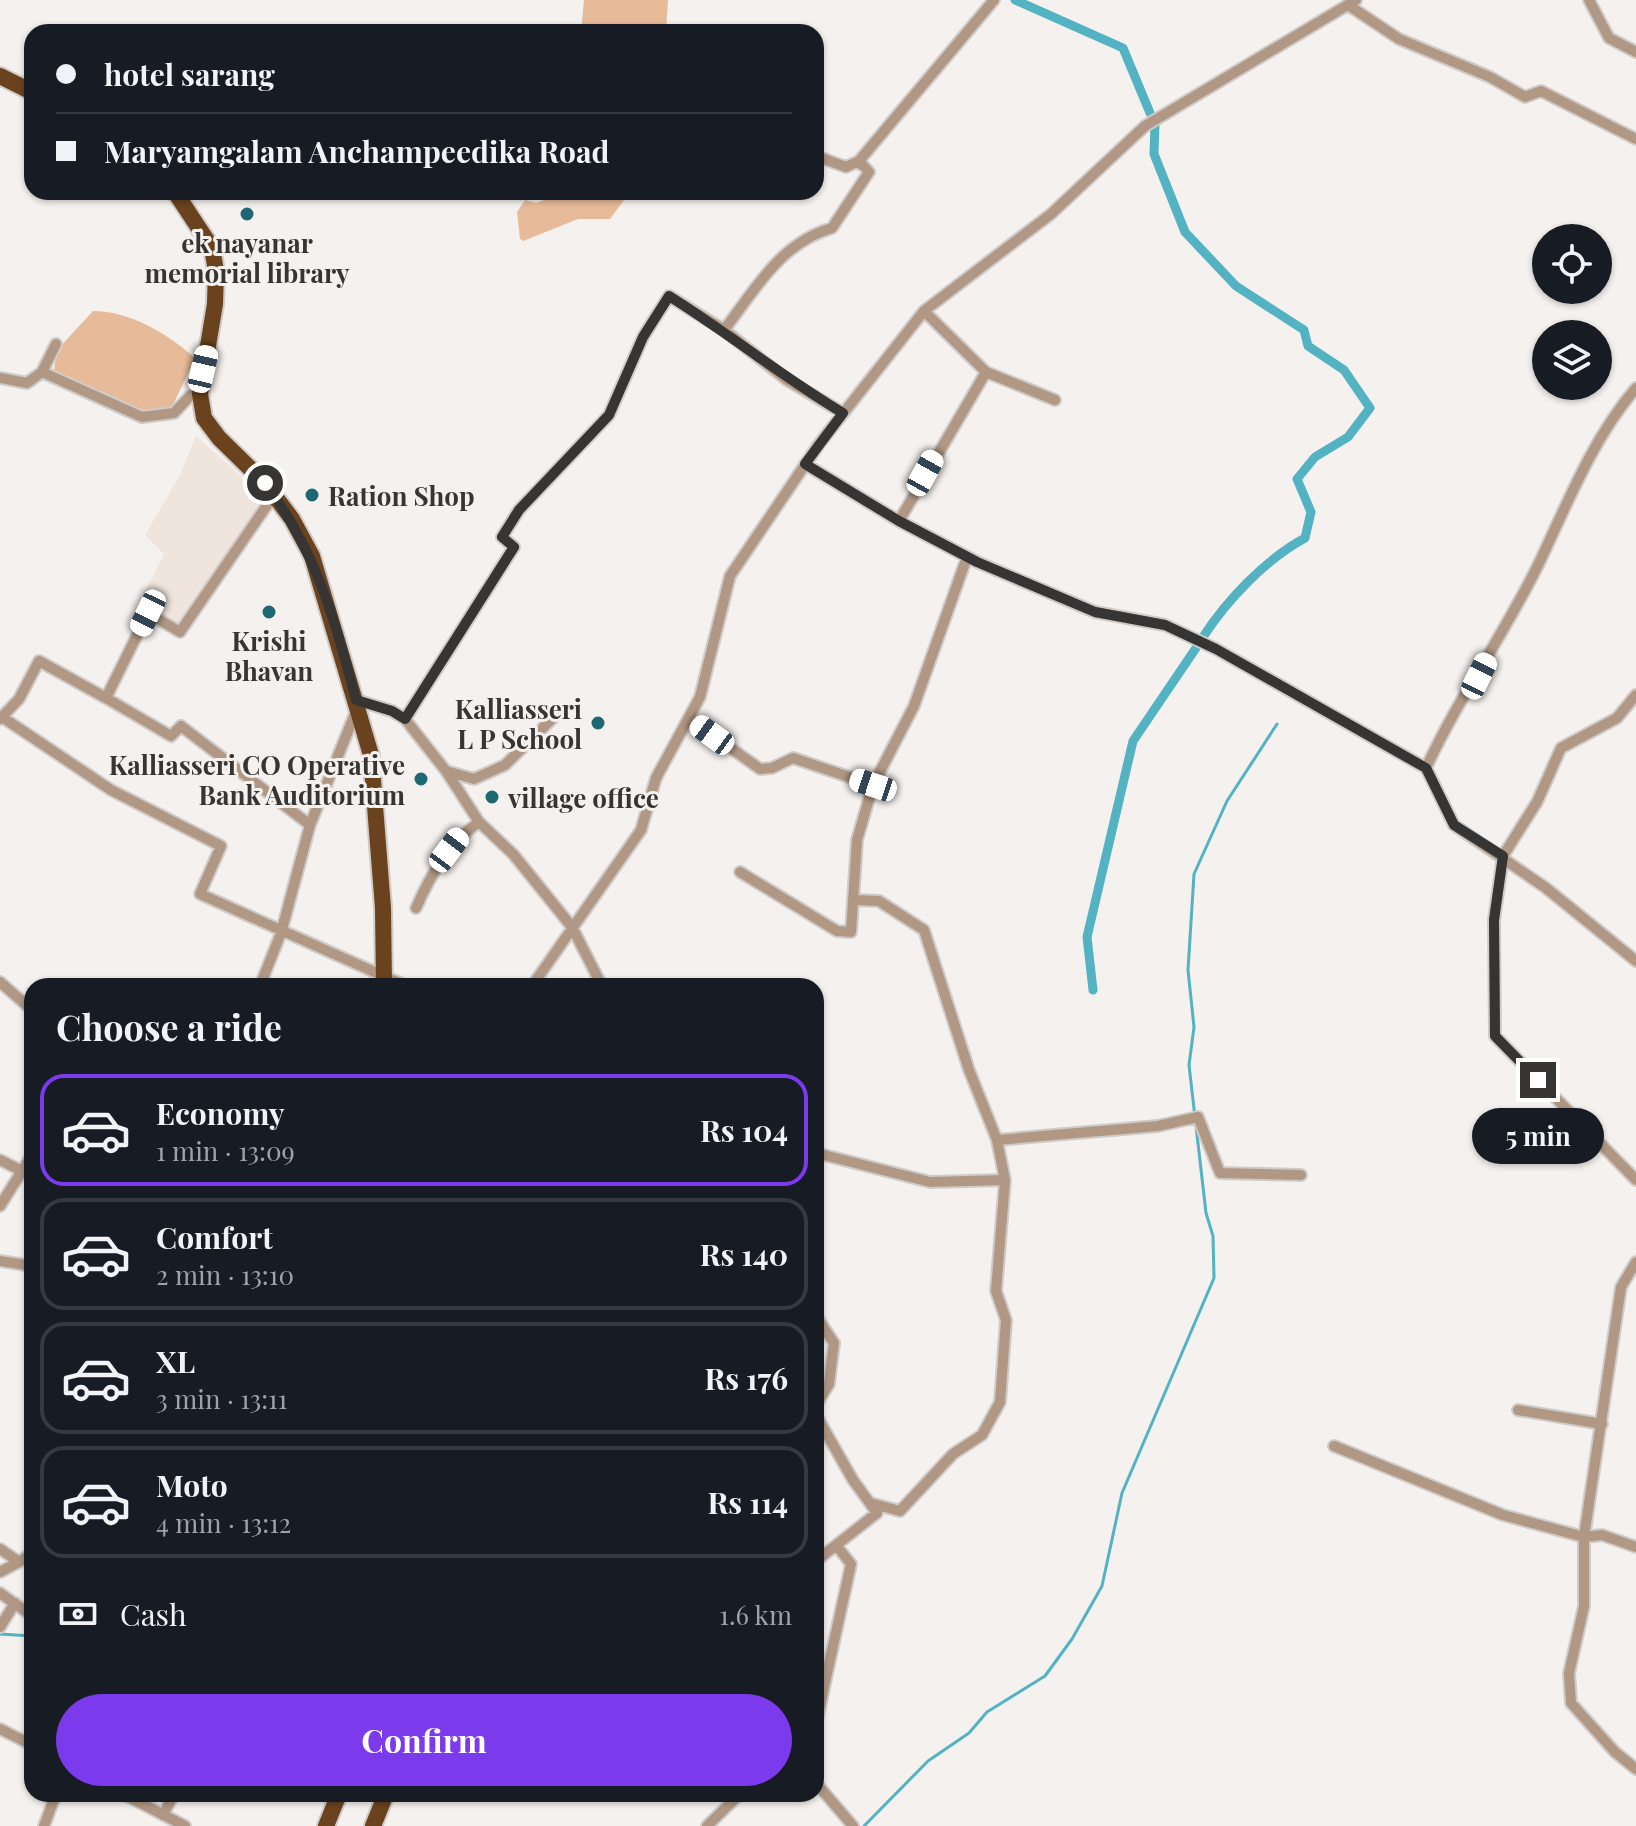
<!DOCTYPE html>
<meta charset="utf-8">
<style>
:root{--surface:#171b24;--page:#20242c;--text:#f1f3f6;--muted:#9ea1a6;--line:#363941;--accent:#7c3aed}
body{margin:0;font-family:"Playfair Display",serif;background:var(--page);color:var(--text);height:100vh;display:flex;flex-direction:column;font-size:30px;white-space:nowrap}
*{box-sizing:border-box;margin:0}
p{font-size:26px;color:var(--muted)}
.icon{flex:none;width:44px;height:44px;fill:none;stroke:currentColor;stroke-width:2;stroke-linecap:round;stroke-linejoin:round}
.map{position:relative;flex:1;overflow:hidden}
.drawer{position:absolute;left:24px;top:978px;width:800px;height:824px;display:flex;flex-direction:column;background:var(--surface);border-radius:24px;box-shadow:0 2px 6px #0004}
.drawer>*{flex:none}
.guide{position:absolute;left:24px;top:24px;width:800px;height:176px;border-radius:24px;box-shadow:0 2px 6px #0004;display:grid;align-content:center;height:176px;padding:0 32px;background:var(--surface)}
.buttons{position:absolute;left:1532px;top:224px;display:grid;gap:16px}
.buttons a{display:grid;place-items:center;width:80px;height:80px;border-radius:50%;background:var(--surface);box-shadow:0 2px 6px #0004;font-size:40px}
.end{position:absolute;width:36px;height:36px;margin:-18px;border:10px solid #363534;background:#fff;box-shadow:0 0 0 4px #fff}
.from{border-radius:50%}
.bubble{position:absolute;height:56px;border-radius:28px;background:var(--surface);box-shadow:0 2px 6px #0004;font-size:26px;font-weight:700;line-height:56px;text-align:center}
.car{position:absolute;width:24px;height:48px;margin:-24px -12px;border-radius:10px;box-shadow:0 0 6px 2px #0007;background:linear-gradient(#fff 24%,#345 0 40%,#fff 0 76%,#345 0 86%,#fff 0)}
.guide b{display:flex;align-items:center;gap:28px;height:76px;font-size:30px}
.guide b+b{border-top:2px solid var(--line)}
.guide i{width:20px;height:20px;background:var(--text)}
ul{padding:0;list-style:none}
li{display:flex;align-items:center;gap:24px;height:112px;margin:0 16px 12px;padding:0 16px;border:4px solid var(--line);border-radius:24px}
li div{flex:1}
li b{display:block;font-size:30px}
li em{font-style:normal;font-weight:700}
li.active{border-color:var(--accent)}
li>.icon{width:72px;height:72px;stroke-width:1.5}
h2{padding:0 32px;font-size:36px;line-height:96px}
.pay{display:flex;align-items:center;gap:20px;height:88px;padding:0 32px;font-size:30px}
.pay p{margin-inline-start:auto}
.action{display:flex;gap:16px;margin-top:auto;padding:16px 32px}
.action a{flex:1;height:92px;border-radius:48px;background:var(--accent);color:#fff;font-size:32px;font-weight:700;line-height:92px;text-align:center}
.map>svg:first-child{display:block}
.built{fill:#f0e5dd}
.green{fill:#e7bb99}
.lines{fill:none;stroke-linecap:round;stroke-linejoin:round}
.stream{stroke:#53b3c2;stroke-width:3}
.canal{stroke:#53b3c2;stroke-width:9}
.minor-casing{stroke:#cfcbc9;stroke-width:14}
.trunk-casing{stroke:#cfcbc9;stroke-width:20}
.minor{stroke:#b19884;stroke-width:10}
.trunk{stroke:#6a421d;stroke-width:16}
.route{stroke:#363534;stroke-width:10}
.poi-dot{fill:#1e6873;stroke:#f5f1ee;stroke-width:3}
.labels{text-anchor:middle;dominant-baseline:central;stroke-width:6;stroke-linejoin:round;paint-order:stroke}
.poi-label{font-size:26px;font-weight:bold;fill:#363534;stroke:#f5f1ee}
</style>
<div class="map">
<svg width="1636" height="1826" viewBox="0 0 1636 1826">
<rect width="100%" height="100%" fill="#f5f1ee"/>
<path class="built" d="M196,436L265,497L179,629L138,606L164,554L145,535L181,473Z"/>
<path class="green" d="M584,0H668L666,32H581Z
M565,192H630L610,219H578L523,241L520,239L517,212L525,200L536,203Z
M93,311C130,311 168,334 195,358L172,407L156,414L118,401L54,370L57,350Z"/>
<g class="lines">
<path class="stream" d="M0,1634L32,1636
M864,1826L928,1761L969,1733L987,1712L1045,1676L1072,1639L1102,1586L1122,1493L1214,1278L1213,1236L1206,1213L1189,1065L1194,1027L1188,970L1194,874L1227,801L1277,724"/>
<path class="canal" d="M1015,0L1123,48L1150,113
M1155,124L1154,154L1185,232L1236,286L1304,330L1308,346L1344,370L1370,408L1348,437L1315,457L1297,479L1311,512L1305,538C1266,559 1227,600 1203,637
M1093,990L1087,937L1133,741L1196,648"/>
<g class="minor-casing">
<path id="minor" d="M1356,0L1145,126L1051,214L924,311L986,372L899,521L977,562L1095,612L1165,625L1216,649L1426,768L1454,825L1546,888L1636,961
M1589,0L1609,38L1636,52
M1348,5L1399,39L1490,77L1525,97L1541,91L1636,139
M816,156L846,167L859,161L860,164
M724,330L787,380L843,413
M42,372L56,344
M986,372L1055,400
M0,378L27,383L42,372L142,417L174,413L190,396L200,394
M805,464L899,521
M1636,695L1617,718L1561,748L1537,802L1503,856L1494,920L1495,1036L1636,1180
M106,698L171,736L181,726L310,825
M356,700L392,711L405,719L446,771L479,822L513,854L572,927L602,986
M2,717L111,790L221,846L200,894L406,986
M689,718L760,769L772,768L793,758L873,785
M0,719L19,699L39,661L106,698L148,613L180,632L274,495
M405,719L514,547L502,537L519,510L609,415L643,337L669,296L724,330C755,290 780,243 832,228L869,172L859,161L994,0
M1426,768C1459,696 1507,631 1541,559C1569,500 1593,438 1636,388
M446,771L474,779L505,765L557,714
M740,872L837,931L851,932L857,840L873,785L914,706L967,557
M856,900L879,901L924,930L969,1070L997,1140L1005,1180L996,1291L1006,1320L1000,1402L982,1435L953,1454L900,1511L870,1503
M416,908C431,874 448,844 479,822
M0,982L32,1010
M260,986L281,933L310,825L357,709
M532,986L641,830L656,778L700,697L730,576L819,444L924,311
M997,1140L1158,1126L1198,1117L1220,1173L1301,1175
M816,1153L930,1182L1005,1180
M0,1160L22,1171
M0,1206L32,1155
M0,1261L32,1266
M1636,1262L1621,1287L1584,1537V1606L1569,1673L1571,1703L1615,1752L1636,1769
M816,1316L834,1343L829,1384L816,1405
M1518,1410L1602,1424
M816,1415L853,1480L877,1513L816,1561
M1334,1446L1503,1515L1584,1537L1602,1535L1636,1547
M0,1549L19,1562L0,1572
M19,1562L32,1553
M0,1593L32,1616
M0,1627L15,1603
M816,1724L851,1564L836,1545
M0,1729L32,1745
M816,1783L853,1826
M123,1794L185,1826
M163,1815L174,1794
M44,1826L56,1794
M707,1826L740,1794"/>
</g>
<g class="trunk-casing">
<path id="trunk" d="M0,76L32,92
M175,192L212,248L216,271L215,304L200,394L204,418L219,438L265,483L292,519L312,556L371,755L383,908L384,986
M326,1826L339,1794
M373,1826L386,1794"/>
</g>
<use href="#minor" class="minor"/>
<use href="#trunk" class="trunk"/>
</g>
<g class="lines">
<path class="route" d="M265,483C317,552 334,618 356,700L392,711L405,719L514,547L502,537L519,510L609,415L643,337L669,296C728,333 783,377 843,413L805,464L899,521L977,562L1095,612L1165,625L1216,649L1426,768L1454,825L1503,856L1494,920L1495,1036L1538,1080"/>
</g>
<g class="poi-dot">
<circle cx="247" cy="214" r="8"/>
<circle cx="312" cy="495" r="8"/>
<circle cx="269" cy="612" r="8"/>
<circle cx="598" cy="723" r="8"/>
<circle cx="421" cy="779" r="8"/>
<circle cx="492" cy="797" r="8"/>
</g>
<g class="labels">
<g class="poi-label">
<text x="247" y="242">ek nayanar<tspan x="247" dy="30">memorial library</tspan></text>
<text x="328" y="495" text-anchor="start">Ration Shop</text>
<text x="269" y="640">Krishi<tspan x="269" dy="30">Bhavan</tspan></text>
<text x="582" y="708" text-anchor="end">Kalliasseri<tspan x="582" dy="30">L P School</tspan></text>
<text x="405" y="764" text-anchor="end">Kalliasseri CO Operative<tspan x="405" dy="30">Bank Auditorium</tspan></text>
<text x="508" y="797" text-anchor="start">village office</text>
</g>
</g>
</svg>
<div class="buttons">
<a><svg class="icon" aria-label="locate" viewBox="0 0 24 24"><circle cx="12" cy="12" r="6"/><path d="M12 2v4M12 18v4M2 12h4M18 12h4"/></svg></a>
<a><svg class="icon" aria-label="layers" viewBox="0 0 24 24"><path d="M12 4l9 5-9 5-9-5zM3 14l9 5 9-5"/></svg></a>
</div>
<i class="end from" style="left:265px;top:483px"></i>
<i class="end" style="left:1538px;top:1080px"></i>
<div class="bubble" style="left:1472px;top:1108px;width:132px">5 min</div>
<i class="car" style="left:203px;top:369px;rotate:13deg"></i>
<i class="car" style="left:925px;top:473px;rotate:29deg"></i>
<i class="car" style="left:148px;top:613px;rotate:206deg"></i>
<i class="car" style="left:1479px;top:676px;rotate:26deg"></i>
<i class="car" style="left:712px;top:735px;rotate:306deg"></i>
<i class="car" style="left:873px;top:785px;rotate:288deg"></i>
<i class="car" style="left:449px;top:850px;rotate:37deg"></i>
<div class="guide">
<b><i class="from"></i>hotel sarang</b>
<b><i></i>Maryamgalam Anchampeedika Road</b>
</div>
<section class="drawer">
<h2>Choose a ride</h2>
<ul>
<li class="active"><svg class="icon" aria-label="car" viewBox="0 0 24 24"><path d="M5 17H2v-5l4-1 3-4h7l3 4 3 1v5h-3M9 17h6M6 11h13"/><circle cx="7" cy="17" r="2"/><circle cx="17" cy="17" r="2"/></svg><div><b>Economy</b><p>1 min · 13:09</p></div><em>Rs 104</em></li>
<li><svg class="icon" aria-label="car" viewBox="0 0 24 24"><path d="M5 17H2v-5l4-1 3-4h7l3 4 3 1v5h-3M9 17h6M6 11h13"/><circle cx="7" cy="17" r="2"/><circle cx="17" cy="17" r="2"/></svg><div><b>Comfort</b><p>2 min · 13:10</p></div><em>Rs 140</em></li>
<li><svg class="icon" aria-label="car" viewBox="0 0 24 24"><path d="M5 17H2v-5l4-1 3-4h7l3 4 3 1v5h-3M9 17h6M6 11h13"/><circle cx="7" cy="17" r="2"/><circle cx="17" cy="17" r="2"/></svg><div><b>XL</b><p>3 min · 13:11</p></div><em>Rs 176</em></li>
<li><svg class="icon" aria-label="car" viewBox="0 0 24 24"><path d="M5 17H2v-5l4-1 3-4h7l3 4 3 1v5h-3M9 17h6M6 11h13"/><circle cx="7" cy="17" r="2"/><circle cx="17" cy="17" r="2"/></svg><div><b>Moto</b><p>4 min · 13:12</p></div><em>Rs 114</em></li>
</ul>
<div class="pay"><svg class="icon" aria-label="cash" viewBox="0 0 24 24"><path d="M3 7h18v10H3z"/><circle cx="12" cy="12" r="2"/></svg>Cash<p>1.6 km</p></div>
<div class="action"><a>Confirm</a></div>
</section>
</div>
